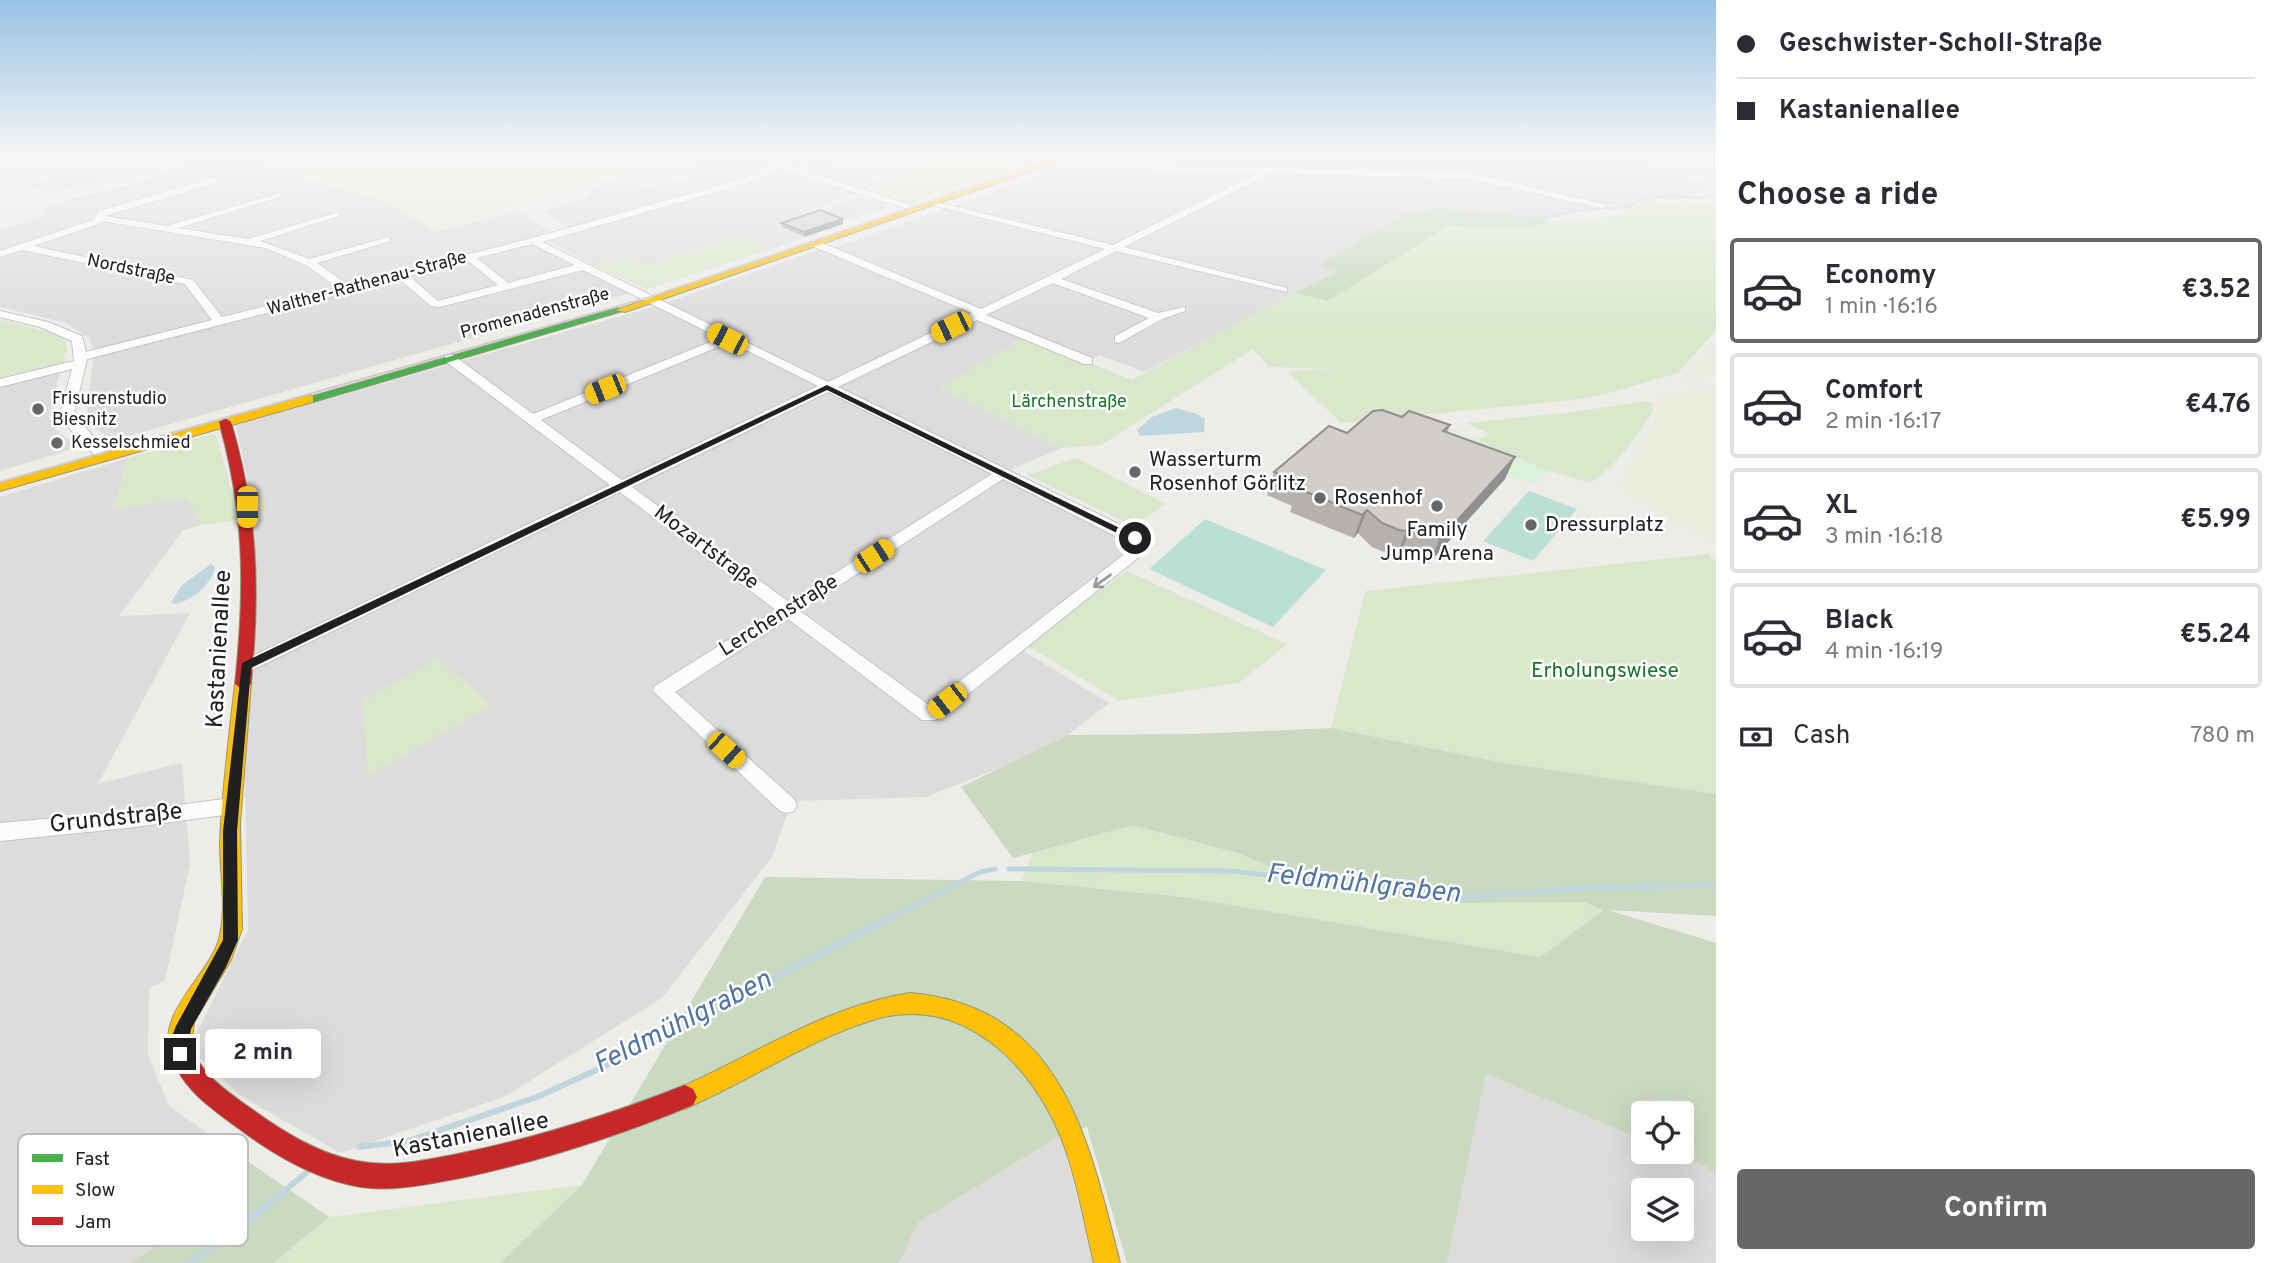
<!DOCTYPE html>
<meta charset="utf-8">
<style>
:root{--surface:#fff;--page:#f7f7f7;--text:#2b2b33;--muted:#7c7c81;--line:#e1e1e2;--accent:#686766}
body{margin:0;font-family:Overpass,sans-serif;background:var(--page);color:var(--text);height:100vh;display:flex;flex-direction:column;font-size:26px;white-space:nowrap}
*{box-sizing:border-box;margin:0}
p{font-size:23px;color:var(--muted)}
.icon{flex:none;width:38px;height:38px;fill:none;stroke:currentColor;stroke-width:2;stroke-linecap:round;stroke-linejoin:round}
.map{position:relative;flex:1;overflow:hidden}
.drawer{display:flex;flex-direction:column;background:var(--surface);width:560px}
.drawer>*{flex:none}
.guide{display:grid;align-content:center;height:154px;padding:0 21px;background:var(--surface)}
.buttons{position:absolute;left:1631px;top:1101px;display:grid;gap:14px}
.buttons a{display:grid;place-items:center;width:63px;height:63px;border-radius:7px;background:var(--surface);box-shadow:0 7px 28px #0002;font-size:35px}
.end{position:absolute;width:32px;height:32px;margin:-16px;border:9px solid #202020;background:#fff;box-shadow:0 0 0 4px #fff}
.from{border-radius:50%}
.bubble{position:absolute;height:49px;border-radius:7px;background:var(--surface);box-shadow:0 7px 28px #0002;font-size:23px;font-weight:700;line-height:49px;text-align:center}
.car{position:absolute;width:21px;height:42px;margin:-21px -10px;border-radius:9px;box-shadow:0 0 5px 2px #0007;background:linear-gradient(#f5c518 24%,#345 0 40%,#f5c518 0 76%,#345 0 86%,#f5c518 0)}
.guide b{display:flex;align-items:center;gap:24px;height:66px;font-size:26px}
.guide b+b{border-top:2px solid var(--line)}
.guide i{width:18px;height:18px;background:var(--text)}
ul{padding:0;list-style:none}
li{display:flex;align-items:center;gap:21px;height:105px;margin:0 14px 10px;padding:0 7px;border:4px solid var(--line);border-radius:7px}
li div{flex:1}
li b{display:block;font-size:26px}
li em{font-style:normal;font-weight:700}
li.on{border-color:var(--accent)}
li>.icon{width:63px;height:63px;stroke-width:1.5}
h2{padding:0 21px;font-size:32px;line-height:84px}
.pay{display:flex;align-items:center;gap:18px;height:77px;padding:0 21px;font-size:26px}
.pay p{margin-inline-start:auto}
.cta{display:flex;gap:14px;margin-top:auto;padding:14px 21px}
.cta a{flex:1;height:80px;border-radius:7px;background:var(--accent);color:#fff;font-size:28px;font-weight:700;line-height:80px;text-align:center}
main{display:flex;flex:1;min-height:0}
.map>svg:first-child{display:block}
.residential{fill:#dddcda;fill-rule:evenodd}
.farmland{fill:#ebecdd}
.grass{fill:#d9e8cb}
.forest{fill:#c9dac1}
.park{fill:#daf1db}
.pitch{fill:#b9e0d2}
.parking{fill:#dedddc}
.water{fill:#c0d6de}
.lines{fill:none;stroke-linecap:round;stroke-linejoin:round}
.stream-far2{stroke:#c0d6de;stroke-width:2.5}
.stream-far1{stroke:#c0d6de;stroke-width:5}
.stream{stroke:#c0d6de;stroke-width:6}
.street-casing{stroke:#c5c4c3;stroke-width:2}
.fast-casing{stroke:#949682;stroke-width:2}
.slow-casing{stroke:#949682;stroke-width:2}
.jam-casing{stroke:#949682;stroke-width:2}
.street{fill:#fcfcfc;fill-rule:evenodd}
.fast{fill:#4caf50;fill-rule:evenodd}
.slow{fill:#ffc107;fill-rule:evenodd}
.jam{fill:#c62828;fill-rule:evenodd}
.tram{stroke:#cbcbca;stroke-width:2}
.wall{fill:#b4b1af}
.shaded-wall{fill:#92908f}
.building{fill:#d1cecc;stroke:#92908f;stroke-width:2}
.oneway{stroke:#999}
.route{fill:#202020}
.poi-dot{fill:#686766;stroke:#fff;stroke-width:2.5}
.labels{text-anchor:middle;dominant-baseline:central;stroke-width:5;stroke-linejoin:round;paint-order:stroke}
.far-street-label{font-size:18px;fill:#202020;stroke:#fff}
.far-poi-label{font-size:18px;fill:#202020;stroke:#fff;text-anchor:start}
.far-park-label{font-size:18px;fill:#167623;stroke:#fff}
.poi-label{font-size:21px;fill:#202020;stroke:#fff;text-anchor:start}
.street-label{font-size:21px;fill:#202020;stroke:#fff}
.park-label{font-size:21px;fill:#167623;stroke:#fff}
.near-street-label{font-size:24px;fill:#202020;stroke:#fff}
.near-water-label{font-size:28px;font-style:italic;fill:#5174a0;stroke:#fff}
.key{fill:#fff;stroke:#bcbcbc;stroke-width:2}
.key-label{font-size:19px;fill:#202020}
</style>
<main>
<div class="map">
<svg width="1716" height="1263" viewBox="0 0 1716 1263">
<rect width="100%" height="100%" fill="#eeece9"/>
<path class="residential" d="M685,155H804L777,166L796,172L821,163L886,182L774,224L803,238L770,250L740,236L648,265L626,256L595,266L549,241L577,233L543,211L585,199L603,180L652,187L699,175L689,171L704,163L681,158Z
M1092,155H1445L1484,163L1511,157L1640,164L1709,183L1694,197L1667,195L1640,199L1627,207H1620L1477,175L1068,163Z
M232,158L386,201L437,231L517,211L554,233L527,240L634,292L118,439H109L86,420L94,350L89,338L66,323L0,307V230L45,215L40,210L177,175Z
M1058,169L1482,179L1589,204L1592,208L1541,218L1436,207L1430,211L1409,212L1320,265L1337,271L1145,372L1099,355L1090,360L982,316L833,248Z
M103,170L119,173L97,182L56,191L28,188V185L51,177Z
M821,249L970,310L971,315L1025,338L940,388L1061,448L1013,469L1000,479L1144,546L1012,644L1109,703L1068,735L1005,766L926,797L792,801L772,857L662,998L504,1097L340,1153L241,1096L189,1048L248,930L245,785L247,477L236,425L656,306Z
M61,368L49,416L56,430L79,447L0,471V384Z
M128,458L114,508L188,499L201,525L183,530L119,616L190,613L98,784L182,763L190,864L165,981L149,988L148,1055L169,1106L243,1158L158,1244L130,1263H0V497Z
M1486,1074L1643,1140V1152H1670L1708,1168L1716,1176V1263H1447ZM1643,1190H1682V1228H1643Z
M1061,1135L1094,1263H899L919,1222Z"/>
<path class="farmland" d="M245,155H679L629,179L605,178L582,186L559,190L437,231L386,201L235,159Z
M1716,341V376L1683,378L1702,361Z
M1716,386V542L1630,496L1620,485L1653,422L1657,410V397Z"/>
<path class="grass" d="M947,155H1049L907,204L872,192Z
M1498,155H1635L1640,164L1502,156Z
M1649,200L1659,203L1689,201L1716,206V330L1678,373L1609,393L1575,400L1341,423L1287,371L1334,369L1269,367L1253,349L1101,445L1061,448L939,388L1025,338L1132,380L1294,293L1328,301L1448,226L1528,229L1548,222L1626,214L1631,208Z
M740,236L770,250L647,289L595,266L626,256L648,265Z
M0,319L58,335C66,340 68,343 67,353L64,354L66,364L0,380Z
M1644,401L1652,403L1653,412C1635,439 1617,466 1590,483L1538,467L1477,440L1489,434L1466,423L1573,412Z
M215,433L239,515L233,521L201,525L188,499L114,508L128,458Z
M1076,458L1166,504L1134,526L1027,475Z
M1708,554L1716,561V794L1505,763L1331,728L1365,591Z
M1127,571L1287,644L1239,683L1119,701L1026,645Z
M438,659L492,705L368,776L363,700Z
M1133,825L1241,854L1287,875L1452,903L1585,902L1604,909L1540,957L1184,897L1022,881L1033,852Z
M582,1185L500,1263H273L329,1217Z"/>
<path class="forest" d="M1436,207L1541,218L1548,222L1528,229L1448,226L1328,301L1294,293L1336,272L1319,265L1409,212L1430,211Z
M1331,728L1505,763L1716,794V916L1608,910L1716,943V1176L1708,1168L1670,1152H1682V1113H1643V1140L1486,1074L1447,1263H1127L1087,1127L1061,1135L919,1222L899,1263H500L582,1185L765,877L1022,881L1184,897L1540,957L1603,910L1585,902L1452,903L1287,875L1241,854L1133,825L1013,858L961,787L1068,735L1193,734Z
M243,1158L329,1217L273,1263H130L158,1244Z"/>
<path class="park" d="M1635,155H1716V183L1640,164Z
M1444,425L1538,467L1551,471L1534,484L1451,455Z"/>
<path class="pitch" d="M1529,491L1577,509L1533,561L1483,541Z
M1205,519L1326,570L1273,627L1149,569Z"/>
<path class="parking" d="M859,197L890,204L885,206L890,208L846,219L824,211L833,208L830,206Z"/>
<path class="water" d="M1176,408L1197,414L1205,419L1204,432L1140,436L1137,430L1152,417Z
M211,564L215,567C211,585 193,600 175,604L171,602L182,585Z"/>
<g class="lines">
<path class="stream-far2" d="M66,201L125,188L225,155
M1429,209L1478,218L1539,219L1584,210L1629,207L1641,200L1669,196L1696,198L1716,194"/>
<path class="stream-far1" d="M1009,869L1233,871L1458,898L1583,888L1716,885
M884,921L980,872L995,869"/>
<path class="stream" d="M359,1147L408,1141L537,1097L616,1061L887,919
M187,1263L225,1240L306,1173"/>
<g class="street-casing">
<path id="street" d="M40,155H55L0,171V165Z
M727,155C745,155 760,162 777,163C789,164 802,155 815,155L790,166L923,209L915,211L781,169L744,184L542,242L828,382L972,313L812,246V242H820L981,309L1105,249L932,205V201L1113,245L1258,173L1043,167L1046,162L1470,173L1607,205L1602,208L1470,179L1271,173L1124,247L1287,288V292L1116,251L1061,279L1158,313L1185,307V311L1162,319L1119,343L1115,342V336L1149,318L1053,283L986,315L1092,358V364H1084L977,320L838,387L1141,535L1153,546L936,720H922L788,619L675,692L794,799L797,805L794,811L787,813L780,811L653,691L655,686L776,610L620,492L252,670H240L237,666L240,662L610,485L445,361V355H453L533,414L720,338L583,270L440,307L431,306L399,279L87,359L74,414L110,456L108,459H98L69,428L60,414L72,369L0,387V379L74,361L72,341L40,327L0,317V311L48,322L82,336L86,352L212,320L185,284L22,250L0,257V251L93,220L99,211L215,177L218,178V182L105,216L166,226L280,193V197L178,228L248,239L339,212V216L260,241L309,259L390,237V241L317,263L348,285L529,239L738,180L772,167ZM102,221L265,248L306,265L338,288L222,317L193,280L33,246L99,224ZM532,244L575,265L508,283L477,258ZM468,261L498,285L438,301L409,276ZM730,342L818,386L622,480L541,420ZM828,392L992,474L789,602L632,487ZM1003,479L1135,546L929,705L800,611Z
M910,155H919L915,158Z
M231,798L238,800L241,806L238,812L231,814L127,828L0,841V823L127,812Z"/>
</g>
<g class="fast-casing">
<path id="fast" d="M617,308L626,310L313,402H305L303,399Z"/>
</g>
<g class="slow-casing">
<path id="slow" d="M1066,155H1078L625,312L616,310Z
M309,395L313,396V402L0,491V483Z
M243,678L251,684L240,824L242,929L231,960L194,1022L191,1051L188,1059L180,1062L172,1059C153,1014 208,978 219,939C227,908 220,875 220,843C222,790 229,737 235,684Z
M910,993C1062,1006 1089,1140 1120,1263H1094C1084,1222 1077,1179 1062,1140C1033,1065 962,994 876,1019C812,1038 754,1078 693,1105L685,1109L677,1105L673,1097L677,1089C754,1055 826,1006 910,993Z"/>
</g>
<g class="jam-casing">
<path id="jam" d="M225,418L231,422C258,514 260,589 251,684L243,690L235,684C245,589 245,514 219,422Z
M180,1040L188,1043C202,1075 226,1091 253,1110C285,1133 319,1154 357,1161C392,1168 428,1160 462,1153C539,1137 612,1114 685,1085L693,1089L697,1097L693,1105C618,1136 541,1161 461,1178C428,1184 394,1192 361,1187C316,1180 274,1155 238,1128C208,1106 181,1088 169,1051L172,1043Z"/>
</g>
<use href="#street" class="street"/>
<use href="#fast" class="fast"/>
<use href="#slow" class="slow"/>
<use href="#jam" class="jam"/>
<path class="tram" d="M0,482L650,297L1064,155"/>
</g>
<path class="wall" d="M843,219V224L804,237L782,227L781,223Z
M1402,417L1450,425L1447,433L1505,479L1429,563L1401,551L1397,555L1389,554L1372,547L1358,533L1354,538L1290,512L1292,506L1267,495L1274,472L1347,433Z"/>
<path class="shaded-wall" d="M843,219V224L804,237V232Z
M1515,457L1505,479L1429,563L1440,539Z
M1367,510L1358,533L1354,538L1362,515Z
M1411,528L1401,551L1397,555L1406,531Z"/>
<path class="building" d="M820,210L843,219L804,232L781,223Z
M1382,410L1402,417L1409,411L1450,425L1443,431L1515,457L1440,539L1411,528L1406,531L1399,530L1382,523L1367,510L1362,515L1297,488L1301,483L1274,472L1329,426L1347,433L1373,411Z"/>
<defs><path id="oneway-shaft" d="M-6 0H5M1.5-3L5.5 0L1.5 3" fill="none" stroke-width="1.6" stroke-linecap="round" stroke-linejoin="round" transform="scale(1.75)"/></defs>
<use class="oneway" href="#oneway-shaft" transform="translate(1102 581) rotate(144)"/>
<linearGradient id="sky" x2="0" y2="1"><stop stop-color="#98c2e4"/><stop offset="0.47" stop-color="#f7f6f5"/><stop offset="1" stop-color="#f7f6f5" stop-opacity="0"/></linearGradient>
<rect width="1716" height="332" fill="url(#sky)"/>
<path class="route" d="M827,385L1140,538L1131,540L827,390L251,668L237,831L238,940L226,967L191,1029L186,1059L180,1061L174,1059L172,1036L176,1026L223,940V831L242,663Z"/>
<g class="poi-dot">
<circle cx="38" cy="409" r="7"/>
<circle cx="57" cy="443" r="7"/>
<circle cx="1135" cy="472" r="7"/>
<circle cx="1320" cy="498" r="7"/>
<circle cx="1437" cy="506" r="7"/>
<circle cx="1531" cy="525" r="7"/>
</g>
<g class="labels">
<g class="far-street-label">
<text transform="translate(131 270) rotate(12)">Nordstraße</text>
<text transform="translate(367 284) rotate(-15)">Walther-Rathenau-Straße</text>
<text transform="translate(535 314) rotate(-15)">Promenadenstraße</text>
</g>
<g class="far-poi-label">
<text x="52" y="399">Frisurenstudio<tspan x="52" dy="21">Biesnitz</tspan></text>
<text x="71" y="443">Kesselschmied</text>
</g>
<g class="far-park-label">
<text x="1069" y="402">Lärchenstraße</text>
</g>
<g class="poi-label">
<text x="1149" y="460">Wasserturm<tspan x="1149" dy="24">Rosenhof Görlitz</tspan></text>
<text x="1334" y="498">Rosenhof</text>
<text x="1545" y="525">Dressurplatz</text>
<text x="1437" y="530" text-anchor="middle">Family<tspan x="1437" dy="24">Jump Arena</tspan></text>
</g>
<g class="street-label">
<text transform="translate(706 548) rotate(37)">Mozartstraße</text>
<text transform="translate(779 616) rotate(-32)">Lerchenstraße</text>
</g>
<g class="park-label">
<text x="1605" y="671">Erholungswiese</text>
</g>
<g class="near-street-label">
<text transform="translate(220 649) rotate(-87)">Kastanienallee</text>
<text transform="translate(116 819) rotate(-6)">Grundstraße</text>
<text transform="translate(471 1136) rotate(-11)">Kastanienallee</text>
</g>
<g class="near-water-label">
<text transform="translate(1363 885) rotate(6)">Feldmühlgraben</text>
<text transform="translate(683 1023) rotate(-27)">Feldmühlgraben</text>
</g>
</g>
<rect x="18" y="1134" width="230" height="112" rx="10" class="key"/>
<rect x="32" y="1154" width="31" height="8" fill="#4caf50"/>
<rect x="32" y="1185" width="31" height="9" fill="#ffc107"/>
<rect x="32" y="1217" width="31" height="8" fill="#c62828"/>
<g class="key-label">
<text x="75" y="1165">Fast</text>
<text x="75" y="1196">Slow</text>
<text x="75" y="1228">Jam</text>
</g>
</svg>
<div class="buttons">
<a><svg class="icon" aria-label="locate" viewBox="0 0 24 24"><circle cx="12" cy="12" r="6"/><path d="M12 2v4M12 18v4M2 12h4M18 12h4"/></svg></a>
<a><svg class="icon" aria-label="layers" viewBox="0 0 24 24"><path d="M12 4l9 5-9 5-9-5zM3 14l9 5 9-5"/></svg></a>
</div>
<i class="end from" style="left:1135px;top:538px"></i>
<i class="end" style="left:180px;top:1054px"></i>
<div class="bubble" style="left:205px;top:1029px;width:116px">2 min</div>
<i class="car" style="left:951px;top:327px;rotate:244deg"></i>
<i class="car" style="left:727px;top:339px;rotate:297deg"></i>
<i class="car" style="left:605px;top:389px;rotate:248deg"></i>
<i class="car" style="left:247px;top:507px;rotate:180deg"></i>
<i class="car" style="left:874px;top:556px;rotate:57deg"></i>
<i class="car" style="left:947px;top:701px;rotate:232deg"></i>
<i class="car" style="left:726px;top:750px;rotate:132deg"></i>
</div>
<section class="drawer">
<div class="guide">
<b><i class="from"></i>Geschwister-Scholl-Straße</b>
<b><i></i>Kastanienallee</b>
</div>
<h2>Choose a ride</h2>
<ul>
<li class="on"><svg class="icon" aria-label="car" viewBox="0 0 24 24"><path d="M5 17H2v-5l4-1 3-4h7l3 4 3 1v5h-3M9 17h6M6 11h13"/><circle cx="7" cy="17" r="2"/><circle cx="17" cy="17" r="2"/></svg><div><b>Economy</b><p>1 min · 16:16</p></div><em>€3.52</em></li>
<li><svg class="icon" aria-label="car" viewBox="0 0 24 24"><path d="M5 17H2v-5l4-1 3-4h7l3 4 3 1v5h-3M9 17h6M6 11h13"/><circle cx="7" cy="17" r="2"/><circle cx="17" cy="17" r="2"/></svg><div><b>Comfort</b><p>2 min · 16:17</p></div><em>€4.76</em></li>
<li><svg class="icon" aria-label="car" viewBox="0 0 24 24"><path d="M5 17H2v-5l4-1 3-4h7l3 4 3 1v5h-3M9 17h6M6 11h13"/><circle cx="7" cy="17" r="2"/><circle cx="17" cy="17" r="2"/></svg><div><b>XL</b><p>3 min · 16:18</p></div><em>€5.99</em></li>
<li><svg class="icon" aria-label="car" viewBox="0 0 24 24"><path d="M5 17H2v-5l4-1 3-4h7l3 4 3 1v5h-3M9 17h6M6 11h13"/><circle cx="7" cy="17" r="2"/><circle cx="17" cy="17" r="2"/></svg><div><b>Black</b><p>4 min · 16:19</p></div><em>€5.24</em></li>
</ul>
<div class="pay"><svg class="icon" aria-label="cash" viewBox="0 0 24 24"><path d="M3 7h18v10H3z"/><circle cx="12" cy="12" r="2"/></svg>Cash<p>780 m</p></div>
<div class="cta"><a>Confirm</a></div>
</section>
</main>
